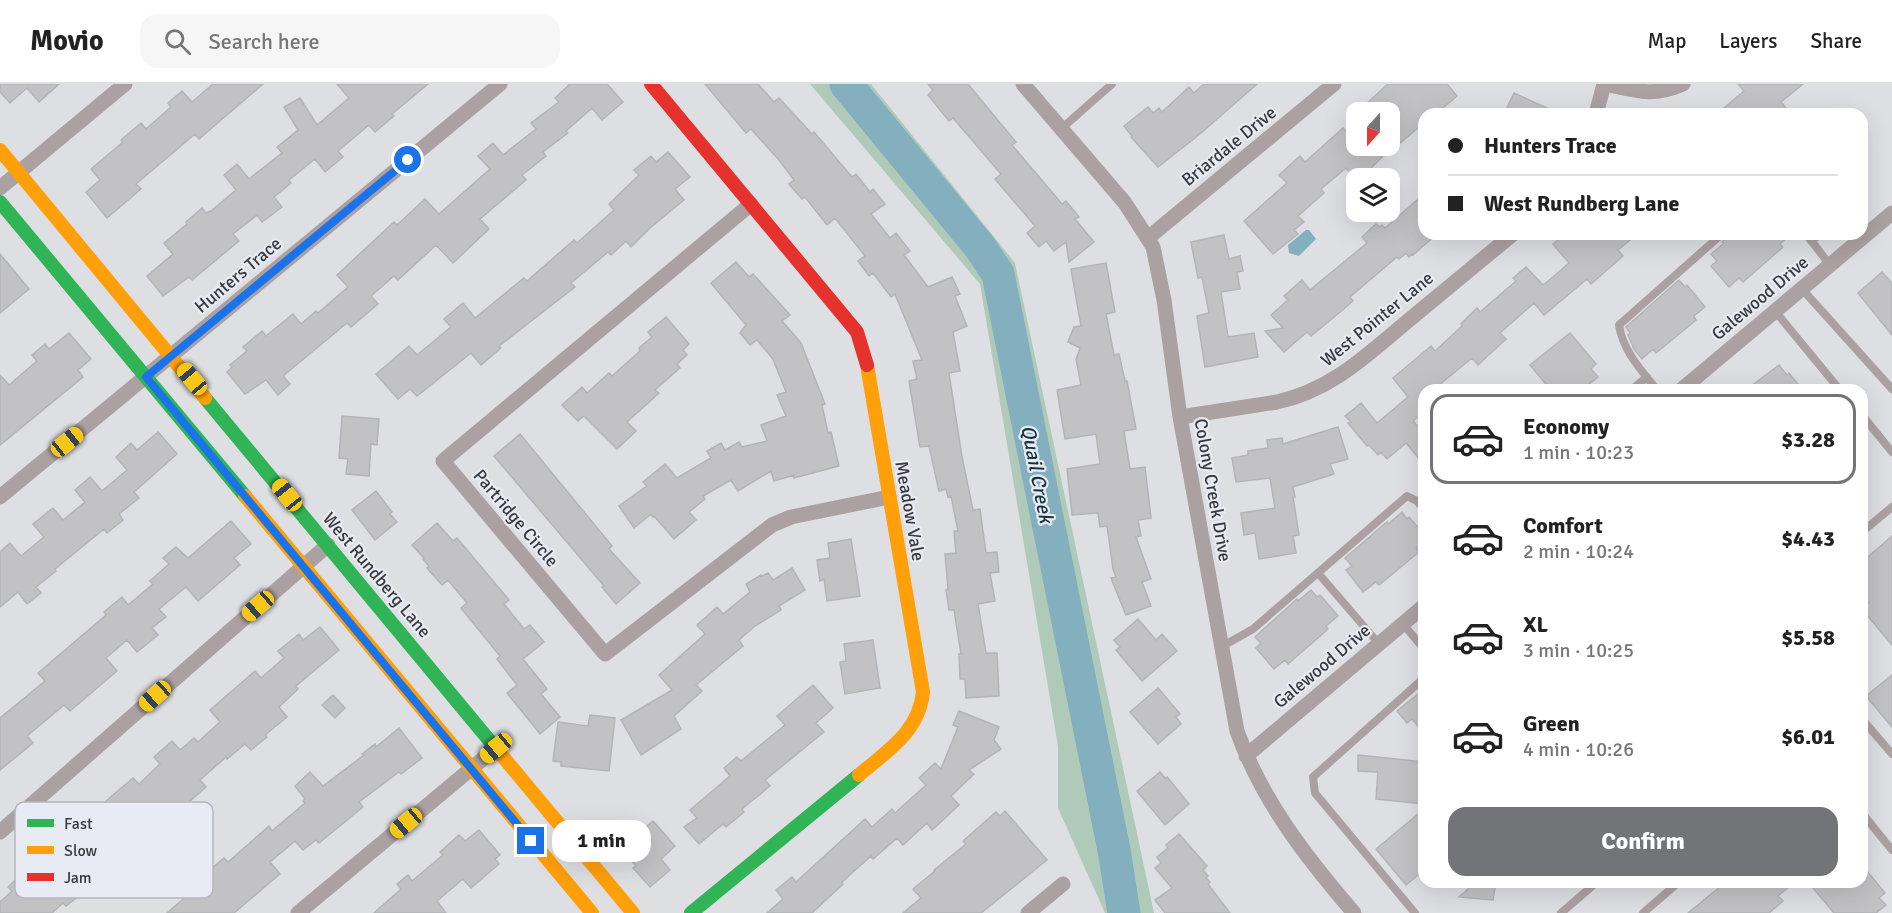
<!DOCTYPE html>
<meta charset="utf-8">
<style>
:root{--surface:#fff;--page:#f6f6f6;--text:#222;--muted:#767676;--line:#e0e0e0;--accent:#727477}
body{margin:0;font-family:Signika,sans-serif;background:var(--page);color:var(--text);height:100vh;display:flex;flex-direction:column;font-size:22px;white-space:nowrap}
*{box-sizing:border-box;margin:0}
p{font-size:20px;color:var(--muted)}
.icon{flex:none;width:33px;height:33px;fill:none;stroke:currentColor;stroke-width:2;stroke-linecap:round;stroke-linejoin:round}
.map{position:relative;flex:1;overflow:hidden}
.sheet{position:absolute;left:1418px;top:300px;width:450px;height:504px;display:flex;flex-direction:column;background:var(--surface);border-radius:18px;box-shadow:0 6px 24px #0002}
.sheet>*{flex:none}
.top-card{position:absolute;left:1418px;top:24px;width:450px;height:132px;border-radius:18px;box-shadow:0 6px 24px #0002;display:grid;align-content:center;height:132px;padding:0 30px;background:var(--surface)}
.needle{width:39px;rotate:201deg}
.controls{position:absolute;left:1346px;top:18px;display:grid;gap:12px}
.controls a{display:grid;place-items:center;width:54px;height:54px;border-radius:12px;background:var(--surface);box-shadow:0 6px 24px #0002;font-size:30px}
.end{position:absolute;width:27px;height:27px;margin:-14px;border:8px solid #1a73e8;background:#fff;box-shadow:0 0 0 3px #fff}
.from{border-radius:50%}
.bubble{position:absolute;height:42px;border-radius:18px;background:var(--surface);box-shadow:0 6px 24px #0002;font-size:20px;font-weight:800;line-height:42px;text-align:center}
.car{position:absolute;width:18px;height:36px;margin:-18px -9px;border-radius:8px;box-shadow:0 0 4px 2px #0007;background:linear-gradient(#f5c518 24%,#345 0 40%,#f5c518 0 76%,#345 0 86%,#f5c518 0)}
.top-card b{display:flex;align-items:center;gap:21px;height:57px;font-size:22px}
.top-card b+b{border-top:2px solid var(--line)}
.top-card i{width:15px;height:15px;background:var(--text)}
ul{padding:10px 0 0;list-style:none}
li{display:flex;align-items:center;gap:18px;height:90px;margin:0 12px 9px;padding:0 18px;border:3px solid transparent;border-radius:18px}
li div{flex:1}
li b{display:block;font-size:22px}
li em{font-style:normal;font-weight:800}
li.on{border-color:var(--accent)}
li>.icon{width:54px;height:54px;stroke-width:1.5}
.cta{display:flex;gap:12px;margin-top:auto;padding:12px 30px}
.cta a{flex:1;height:69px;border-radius:18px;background:var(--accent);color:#fff;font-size:24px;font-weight:800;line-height:69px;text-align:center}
header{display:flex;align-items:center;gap:36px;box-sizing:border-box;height:84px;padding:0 30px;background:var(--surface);border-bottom:2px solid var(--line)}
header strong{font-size:28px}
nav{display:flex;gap:33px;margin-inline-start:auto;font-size:21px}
.search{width:420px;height:54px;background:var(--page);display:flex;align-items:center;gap:15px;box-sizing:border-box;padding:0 21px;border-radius:18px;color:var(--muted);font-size:22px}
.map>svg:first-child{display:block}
.forest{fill:#b0cab9}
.water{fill:#83afbe}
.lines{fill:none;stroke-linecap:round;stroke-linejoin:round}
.river{stroke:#83afbe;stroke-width:33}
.building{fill:#c2c2c5;stroke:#b3b4b7;stroke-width:1.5}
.lane{stroke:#aca1a2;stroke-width:8}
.street{stroke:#aca1a2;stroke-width:15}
.fast{stroke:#30b455;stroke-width:14}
.slow{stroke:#ff9f0a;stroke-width:14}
.jam{stroke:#e5322d;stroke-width:14}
.route{stroke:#1a73e8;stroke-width:8}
.labels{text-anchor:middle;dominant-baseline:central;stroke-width:4.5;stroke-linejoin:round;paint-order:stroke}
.street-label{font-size:18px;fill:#393a3d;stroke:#e8ebf3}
.water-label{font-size:20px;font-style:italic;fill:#14333d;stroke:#e8ebf3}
.key{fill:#e8ebf3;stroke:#b4b6bc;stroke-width:1.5}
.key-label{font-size:16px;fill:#393a3d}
</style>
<header>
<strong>Movio</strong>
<div class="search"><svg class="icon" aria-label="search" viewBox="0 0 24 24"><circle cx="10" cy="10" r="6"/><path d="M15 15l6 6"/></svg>Search here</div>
<nav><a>Map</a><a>Layers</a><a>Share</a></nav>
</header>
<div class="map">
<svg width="1892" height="829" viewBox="0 0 1892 829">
<rect width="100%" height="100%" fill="#dddfe3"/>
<path class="forest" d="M810,0H871L1015,179L1154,829H1105L1058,724V662L980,200Z"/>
<path class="water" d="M1306,146H1309L1316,155L1299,172L1289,169L1288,161Z"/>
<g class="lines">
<path class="river" d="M846,0L980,163L998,190L1114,766L1124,829"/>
</g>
<path class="building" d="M0,0H59L39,18L27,4L10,19L0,8Z
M213,0H263L199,55L195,50L136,100L141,105L107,134L86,108L100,96L91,85L123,58L121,56L141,39L146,45L171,23L168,19L182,7L192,18Z
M337,0H428L392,30L394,32L375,48L369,41L338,67L343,73L325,88L315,75L289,96L291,99L274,113L282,123L262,138L257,131L233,150L239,157L192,196L189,193L163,212L147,192L173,170L164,159L187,140L186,138L202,124L206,129L211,127L236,106L224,91L237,80L249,95L282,69L277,63L298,46L284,23L300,14L317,41L349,14Z
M570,0H607L623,18L602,36L592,24L566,47L568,49L543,68L546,72L522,91L526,96L480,135L489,145L453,179L436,161L398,196L394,192L371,212L378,220L351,243L347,239L283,292L290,300L278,311L266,296L245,310L227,288L232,283L230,281L247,267L243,263L262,247L266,252L293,230L301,240L316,227L318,229L348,203L337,191L394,138L397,141L425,115L439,130L490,85L478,72L493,59L503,71L536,45L531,39L559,18L555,14Z
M705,0H758L774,18L779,14L812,50L814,48L852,93L856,90L870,108L873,105L885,120L871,130L890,154L896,149L910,167L904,171L928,203L952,193L960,210L955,212L967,242L953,248L960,287L949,289L962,373L973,426L980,425L986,469L997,468L999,488L990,489L995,517L978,520L986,569H997L999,612L966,614L965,595H960L959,570H961L954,526H949L946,506L948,505L945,470L956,469L954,447H958L951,412L948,413L946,405L939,407L929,362L920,363L909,297L917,295L913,277L922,276L895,210L891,213L873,189L869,192L858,177L865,172L835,134L827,141L805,113L802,115L789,100L794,96L779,76L751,45L746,49Z
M928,0H968L1016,58L1012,61L1062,120L1066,117L1079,133L1075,135L1094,158L1069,178L1066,158L1054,167L1046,157L1039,163L1027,149L1035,142L995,95L1001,90L953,34L949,37L928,11L933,6Z
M1204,0H1257L1200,50L1158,83L1131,53L1132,52L1124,42L1148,23L1153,29L1159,24L1162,28L1189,3L1194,9Z
M1388,0H1447L1457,12L1436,30H1424V39L1399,60L1397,58L1371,84L1374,87L1366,94L1356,95L1346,84L1321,105L1324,109L1298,132L1304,138L1294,146L1298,150L1273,170L1244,137L1287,99L1279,91L1300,72L1305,78L1343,44L1356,57V62H1389V28H1371L1365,21Z
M1738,0H1803L1781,18L1791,30H1717L1744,7Z
M1514,9L1560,30H1504Z
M668,68L690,93L675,105L684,116L650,144L631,163L626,157L611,171L608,168L571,199L575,203L499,262L501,264L481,281L471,269L417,312L410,305L398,315L376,290L409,262L417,271L451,243L444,235L463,219L475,234L524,194L527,197L574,156L577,159L614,126L609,120L639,91L634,86L651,72L656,78Z
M1424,110V150H1437L1413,171L1412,170L1409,173L1406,169L1399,175L1397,173L1350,213L1353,217L1339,229L1311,252L1307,248L1284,268L1265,247L1283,244L1271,231L1288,216L1284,212L1302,196L1310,206L1367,159L1362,153L1376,140L1380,143L1382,141L1385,144Z
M1565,150H1637L1618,166L1623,172L1591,200L1587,195L1544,231L1534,219L1500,249L1506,255L1478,281L1472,274L1433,306H1424V331L1422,329L1413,337L1424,349V381L1406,359L1387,375L1381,368L1378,371L1369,361L1367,362L1348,339L1351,338L1345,332L1361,319L1377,339L1408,313L1393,294L1431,262L1435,267L1462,242L1461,240L1477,224L1480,228L1516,197L1513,194L1526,183L1543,201L1553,193L1569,179L1553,160Z
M1791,150L1780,160L1783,163L1743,198L1739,194L1729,203L1711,182L1717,177L1711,170L1724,159L1722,158L1729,150Z
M1224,151L1229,175L1240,172L1243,187L1237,188L1240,205L1221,208L1228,253L1254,249L1258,273L1205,283L1197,232L1209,229L1202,193L1198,194L1191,158Z
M0,170L29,205L0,229Z
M736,178L749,193L753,190L790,231L782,237L801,259L825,320L822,321L828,349L831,348L839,382L794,394V391L774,397L771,387L738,407L731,396L703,412L705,415L689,428L696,436L674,455L654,432L653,433L651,430L634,444L619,422L647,402L643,398L665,380L677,394L711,374L707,367L721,359L725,366L739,358L742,363L767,357L761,341L786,332L777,311L786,308L773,275L757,256L750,261L740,249L746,241L711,199Z
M1106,179L1115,228L1106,230L1114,271L1119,270L1125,297H1127L1136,345L1124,347L1130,385L1145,383L1151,434L1138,436L1141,452L1136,453L1151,495L1142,498L1151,522L1126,531L1111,494L1116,493L1113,485L1107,442L1100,443L1098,429L1072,431L1067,385L1100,380L1096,350L1065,355L1057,306L1081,301L1076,275L1080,264L1068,258L1074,243L1081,242L1071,185Z
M1882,188L1892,199V251L1858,209Z
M1679,196L1685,203L1687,201L1705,223L1694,232L1696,236L1684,246L1656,269L1653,265L1642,275L1634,265L1628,251L1630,249L1626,243Z
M666,233L689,260L683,266L687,271L677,280L680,284L655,306L659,309L627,338L636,347L617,365L584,332L578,337L562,321L582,303L587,309L609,289L612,292L640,267L639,264L652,253L648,248Z
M69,249L91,275L78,286L83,293L0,361V291L9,301L37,277L32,271L45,260L49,265Z
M1570,249L1596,280L1591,285L1598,293L1582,306H1551L1530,281Z
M1779,281L1787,291L1789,289L1803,306H1746Z
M342,332L379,335L377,361L371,360L369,392L346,390L348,375L339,374Z
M1338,343L1348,375L1330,380L1334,390L1293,403L1295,413H1293L1299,451L1293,452L1296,469L1259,475L1255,449L1244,451L1241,429L1275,424L1270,394L1236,398L1232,374L1248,371V367L1268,364L1267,356L1282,354L1283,360Z
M158,348L177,370L134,408L139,414L119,430L123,436L107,449L104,445L55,485L56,487L36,503L41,509L27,520L18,508L0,523V468L10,459L21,472L44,453L33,440L53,424L63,436L85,418L75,406L90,393L102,407L127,386L116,373L131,359L137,366Z
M520,350L612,462L609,465L640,499L616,520L602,503L604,502L494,372Z
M376,407L392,428L390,430L397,438L375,456L352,426Z
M1402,428L1407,435L1409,433L1424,450V458L1416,464L1419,468L1379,501L1376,498L1363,508L1346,486L1352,482L1345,474L1387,438L1388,440Z
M231,437L251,460L234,474L240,481L198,517L186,503L159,525L166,533L152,544L158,551L137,568L127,556L106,574L117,587L70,627L64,621L27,652L33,659L0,686V634L45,597L38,589L106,531L104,528L122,513L128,521L153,500L150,497L169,480L163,474L176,463L188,474Z
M437,439L453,457L457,454L509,516L504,520L524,545L530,541L544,558L523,575L547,605L541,610L560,633L540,650L507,609L517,601L497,575L500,572L461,524L467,519L448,496L442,501L427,484L429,482L423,475L424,474L412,461Z
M1892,452V561L1862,525L1869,519L1862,510V478Z
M851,455L860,512L827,517L824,495L820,497L817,476L830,474L828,459Z
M792,484L805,506L779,522L781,526L755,542L739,556L743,562L696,601L702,607L674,632L681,645L641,671L621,636L672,606L659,591L705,550L697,541L717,523L723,530L750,508L746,500L761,491L762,492L768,489L773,496Z
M1311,506L1317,513L1320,511L1338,532L1326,542L1328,545L1288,580L1285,576L1274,585L1256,564L1261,559L1255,553L1297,515L1298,517Z
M1138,535L1156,556L1162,550L1177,567L1142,597L1116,566L1120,563L1114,556Z
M320,543L339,566L296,602L298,605L279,623L287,633L265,651L267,653L251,666L245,660L227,675L226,673L200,696L206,703L181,725L195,742L171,763L163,754L157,759L151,752L106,791L100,785L75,806L80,811L66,822L63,819L52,829H0V818L12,807L8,803L32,781L31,780L45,768L53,777L72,761L75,764L96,746L86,734L133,694L139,700L160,680L154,673L172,657L180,666L194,654L198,658L220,638L210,626L255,587L261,594L284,574L278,567L299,550L303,556Z
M873,556L880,604L845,610L840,578L846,577L844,560Z
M1892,591V643L1866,612Z
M813,601L833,624L816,639L824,648L765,696L770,702L742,725L744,728L726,743L723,740L699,760L684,743L697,734L690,726L730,692L724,684L737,673L741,677L785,641L777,632Z
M1158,604L1180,630L1176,633L1181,640L1158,660L1130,628Z
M1424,605V649L1412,635L1407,639L1397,627Z
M333,611L345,624L335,634L322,621Z
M959,627L999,643L994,656L1001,665L969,686L974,690L951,712L959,721L932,746L927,739L903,761L897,754L873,775L871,772L842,798L843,800L812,829H767L783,815L776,806L792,793L796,798L865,735L872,743L892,725L895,729L926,701L919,694L935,679L941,685L958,643L953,641Z
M590,631L615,634L609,687L561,682V678L553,677L558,638L588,642Z
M399,644L422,674L401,690L399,688L359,718L363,723L319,759L316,756L303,766L295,757L270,778L280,790L234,829H167L196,804L193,799L200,793L196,789L208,779L213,783L224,774L228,778L269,742L272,747L305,719L303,717L305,715L295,702L310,688L323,702L364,671L362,670L375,660L376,663Z
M1358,671L1424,678V720L1376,715L1378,688L1358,687Z
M1160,688L1165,694L1167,693L1189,720L1165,741L1137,707Z
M1424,725V786L1406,801L1376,765Z
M1005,727L1047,776L981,829H903L921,814L913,805L935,787L934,786L966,760L963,757L996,728L1000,732Z
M653,737L675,762L661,775L670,786L650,803L633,784L636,782L617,761L630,748L636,751Z
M479,746L500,771L495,775L499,780L471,804L463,795L437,817L446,829H374L401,805L397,800L408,791L412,797L443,771L440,768L459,751L465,757Z
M1179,750L1207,782L1203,786L1208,792L1206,794L1210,798L1208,800L1230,829H1165L1155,816L1172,804L1155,784L1161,779L1157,773L1168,764L1166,761Z
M1862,781L1885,809L1879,814L1886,821L1876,829H1834L1808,798H1862Z
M1476,798H1496L1493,816L1459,813Z
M1726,798H1795L1778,812L1783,817L1769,829H1688Z"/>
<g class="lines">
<path class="lane" d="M1061,45L1112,0
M1806,150L1830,181
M1811,157L1821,150
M1802,205L1892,305
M1775,227L1840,306
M1631,306L1647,293
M1657,306C1641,286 1623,267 1619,241L1722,150
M1862,331L1892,368
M1862,448L1892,423
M1318,489L1379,560
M1403,540L1424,565
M1221,563L1253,545L1407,412L1417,417L1424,425
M1862,635L1892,670
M1862,729L1892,766
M1415,829L1315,709L1313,693L1424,594
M1561,829L1597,798
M1643,829L1679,798"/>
<path class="street" d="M1023,0L1125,119L1153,163L1164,216L1180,333L1237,647C1262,717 1306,773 1354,829
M1605,0C1637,7 1652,13 1683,0
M1596,30L1604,0
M0,104L125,0
M751,120L443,377L605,570L772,441L791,433L889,413
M1148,154L1334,0
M1681,306L1892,129
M1180,333L1277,318C1332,306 1367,271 1409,236C1444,207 1478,179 1513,150
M0,413L500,0
M1246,672L1424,522
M0,748L328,461
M298,829L496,664
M1028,829L1063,800"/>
<path class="fast" d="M0,118L245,412
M205,314L494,662
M691,829L859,691"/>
<path class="slow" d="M0,66L205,314
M245,412L592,829
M494,662L633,829
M859,691C887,667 919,648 923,608L867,281"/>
<path class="jam" d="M651,0L857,248L867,281"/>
</g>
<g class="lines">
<path class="route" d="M408,76L146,293L531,757"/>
</g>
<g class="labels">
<g class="street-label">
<text transform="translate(1229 62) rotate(-39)">Briardale Drive</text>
<text transform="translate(238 191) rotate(-40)">Hunters Trace</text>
<text transform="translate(1760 214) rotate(-40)">Galewood Drive</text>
<text transform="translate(1377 235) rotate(-39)">West Pointer Lane</text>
<text transform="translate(1213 406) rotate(80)">Colony Creek Drive</text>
<text transform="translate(910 427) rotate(80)">Meadow Vale</text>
<text transform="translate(516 434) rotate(50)">Partridge Circle</text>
<text transform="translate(377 491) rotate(50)">West Rundberg Lane</text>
<text transform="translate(1322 582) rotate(-40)">Galewood Drive</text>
</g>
<g class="water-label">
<text transform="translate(1037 390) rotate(79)">Quail Creek</text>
</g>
</g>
<rect x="15" y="718" width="198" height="96" rx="9" class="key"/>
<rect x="27" y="735" width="27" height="8" fill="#30b455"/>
<rect x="27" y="762" width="27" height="8" fill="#ff9f0a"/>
<rect x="27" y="789" width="27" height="8" fill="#e5322d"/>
<g class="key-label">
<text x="64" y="745">Fast</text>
<text x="64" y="772">Slow</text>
<text x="64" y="799">Jam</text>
</g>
</svg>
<div class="controls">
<a><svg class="needle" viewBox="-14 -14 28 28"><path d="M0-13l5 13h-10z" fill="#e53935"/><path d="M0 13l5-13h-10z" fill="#767676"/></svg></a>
<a><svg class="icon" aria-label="layers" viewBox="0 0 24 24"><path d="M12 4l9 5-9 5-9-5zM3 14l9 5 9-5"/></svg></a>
</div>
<i class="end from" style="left:408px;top:76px"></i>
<i class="end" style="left:531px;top:757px"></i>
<div class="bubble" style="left:552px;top:736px;width:99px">1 min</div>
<i class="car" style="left:192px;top:295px;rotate:320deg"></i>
<i class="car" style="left:67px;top:358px;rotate:51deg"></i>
<i class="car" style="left:287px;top:411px;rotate:321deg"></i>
<i class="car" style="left:258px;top:522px;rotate:229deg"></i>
<i class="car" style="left:155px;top:612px;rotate:228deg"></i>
<i class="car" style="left:496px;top:664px;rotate:230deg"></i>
<i class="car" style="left:406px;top:739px;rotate:230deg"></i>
<div class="top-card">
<b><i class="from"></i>Hunters Trace</b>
<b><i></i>West Rundberg Lane</b>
</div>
<section class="sheet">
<ul>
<li class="on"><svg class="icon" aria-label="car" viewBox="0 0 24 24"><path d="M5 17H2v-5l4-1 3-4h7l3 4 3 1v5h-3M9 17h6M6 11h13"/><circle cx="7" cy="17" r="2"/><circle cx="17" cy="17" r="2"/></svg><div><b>Economy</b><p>1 min · 10:23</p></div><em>$3.28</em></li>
<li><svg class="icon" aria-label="car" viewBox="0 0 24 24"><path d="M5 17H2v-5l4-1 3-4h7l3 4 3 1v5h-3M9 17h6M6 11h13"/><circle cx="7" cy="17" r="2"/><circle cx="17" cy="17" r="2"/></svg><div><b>Comfort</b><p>2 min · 10:24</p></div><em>$4.43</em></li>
<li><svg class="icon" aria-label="car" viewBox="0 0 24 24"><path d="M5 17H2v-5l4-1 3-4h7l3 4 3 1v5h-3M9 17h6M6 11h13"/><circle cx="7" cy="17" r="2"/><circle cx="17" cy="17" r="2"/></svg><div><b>XL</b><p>3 min · 10:25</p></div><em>$5.58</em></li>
<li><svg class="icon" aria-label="car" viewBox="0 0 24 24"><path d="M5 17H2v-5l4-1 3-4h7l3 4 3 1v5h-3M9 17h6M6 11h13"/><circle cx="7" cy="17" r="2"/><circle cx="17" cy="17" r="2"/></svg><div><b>Green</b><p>4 min · 10:26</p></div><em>$6.01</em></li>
</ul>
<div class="cta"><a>Confirm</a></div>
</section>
</div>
